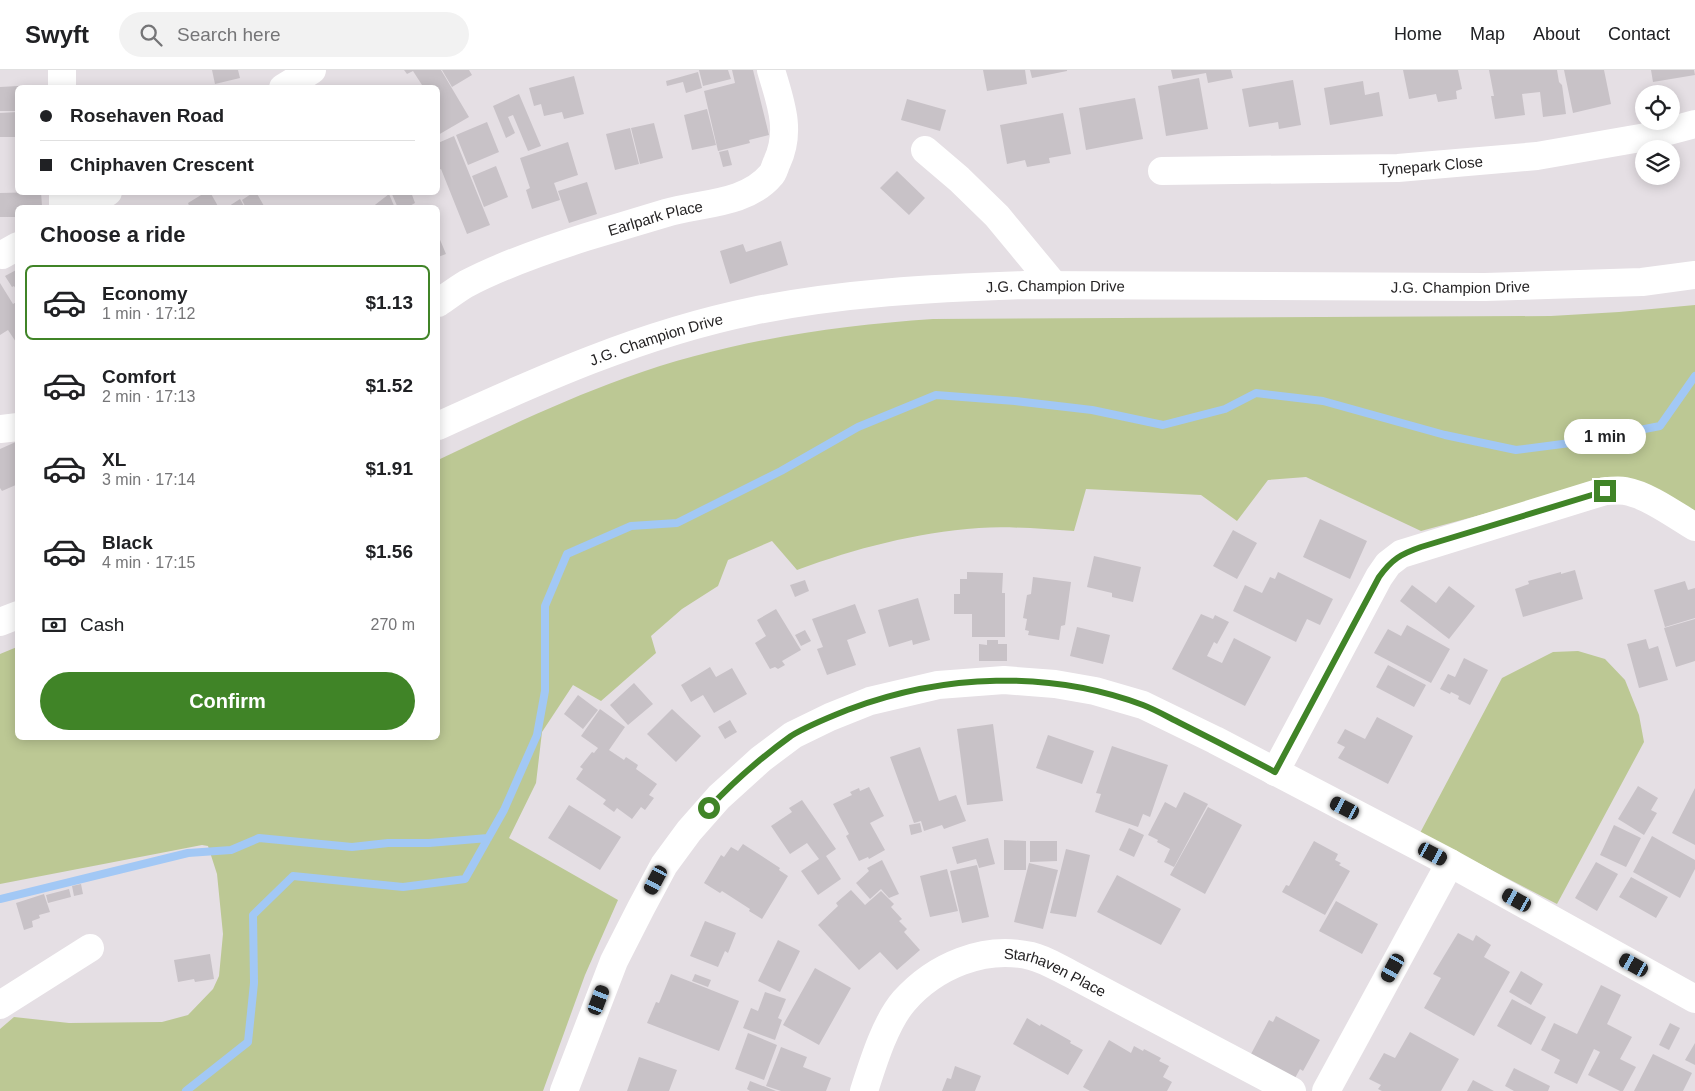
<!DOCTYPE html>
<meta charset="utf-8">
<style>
:root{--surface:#fff;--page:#f2f2f2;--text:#202124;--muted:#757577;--line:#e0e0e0;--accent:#408427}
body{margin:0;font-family:Arial,sans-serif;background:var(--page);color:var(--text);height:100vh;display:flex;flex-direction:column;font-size:19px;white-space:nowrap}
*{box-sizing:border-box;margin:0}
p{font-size:16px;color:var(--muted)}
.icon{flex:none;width:28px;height:28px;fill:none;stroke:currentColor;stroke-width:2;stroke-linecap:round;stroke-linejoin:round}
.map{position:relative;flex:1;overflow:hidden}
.details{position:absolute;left:15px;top:135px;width:425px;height:535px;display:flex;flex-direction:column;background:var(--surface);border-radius:8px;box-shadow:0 2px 12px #0003}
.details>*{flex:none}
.banner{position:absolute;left:15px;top:15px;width:425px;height:110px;border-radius:8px;box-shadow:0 2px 12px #0003;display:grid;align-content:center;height:110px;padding:0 25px;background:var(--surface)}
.tools{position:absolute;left:1635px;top:15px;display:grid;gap:10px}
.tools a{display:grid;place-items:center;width:45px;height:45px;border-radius:50%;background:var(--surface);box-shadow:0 2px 12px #0003;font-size:25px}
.end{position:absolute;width:22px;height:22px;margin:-11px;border:6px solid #408427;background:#fff;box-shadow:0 0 0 2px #fff}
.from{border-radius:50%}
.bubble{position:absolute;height:35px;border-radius:18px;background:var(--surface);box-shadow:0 2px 12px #0003;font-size:16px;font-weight:700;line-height:35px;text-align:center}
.car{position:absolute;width:15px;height:30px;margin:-15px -8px;border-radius:6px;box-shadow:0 0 4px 1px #0007;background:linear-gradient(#222 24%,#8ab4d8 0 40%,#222 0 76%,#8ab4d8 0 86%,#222 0)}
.banner b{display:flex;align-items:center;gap:18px;height:48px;font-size:19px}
.banner b+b{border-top:1px solid var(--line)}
.banner i{width:12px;height:12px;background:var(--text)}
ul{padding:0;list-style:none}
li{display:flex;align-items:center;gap:15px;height:75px;margin:0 10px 8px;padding:0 15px;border:2px solid transparent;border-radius:8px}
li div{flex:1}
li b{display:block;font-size:19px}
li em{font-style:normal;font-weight:700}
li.on{border-color:var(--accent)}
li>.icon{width:45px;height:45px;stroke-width:1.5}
h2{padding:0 25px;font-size:22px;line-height:60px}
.pay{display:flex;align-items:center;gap:12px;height:55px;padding:0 25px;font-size:19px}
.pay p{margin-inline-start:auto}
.cta{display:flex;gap:10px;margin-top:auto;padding:10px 25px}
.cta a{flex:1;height:58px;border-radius:30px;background:var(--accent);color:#fff;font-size:20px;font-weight:700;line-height:58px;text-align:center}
header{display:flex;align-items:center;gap:30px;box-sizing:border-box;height:70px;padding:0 25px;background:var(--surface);border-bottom:1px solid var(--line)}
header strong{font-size:24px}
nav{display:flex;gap:28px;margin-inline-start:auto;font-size:18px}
.search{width:350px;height:45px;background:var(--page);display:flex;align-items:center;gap:12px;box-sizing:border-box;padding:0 18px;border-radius:28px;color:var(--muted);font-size:19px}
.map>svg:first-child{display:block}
.green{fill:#bcc894}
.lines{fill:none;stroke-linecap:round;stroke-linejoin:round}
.stream{stroke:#a2c8f5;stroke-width:8}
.building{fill:#c8c2c7}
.minor{stroke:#fff;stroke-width:28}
.major{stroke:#fff;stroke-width:28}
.route{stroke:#408427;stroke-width:6}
.labels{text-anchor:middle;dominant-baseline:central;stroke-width:4;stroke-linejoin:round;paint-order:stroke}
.street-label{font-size:15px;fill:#252324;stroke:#f2ecf1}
</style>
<header>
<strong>Swyft</strong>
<div class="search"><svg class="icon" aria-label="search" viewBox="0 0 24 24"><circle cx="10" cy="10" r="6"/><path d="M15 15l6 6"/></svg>Search here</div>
<nav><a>Home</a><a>Map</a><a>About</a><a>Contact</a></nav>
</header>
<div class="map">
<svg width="1695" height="1021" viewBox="0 0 1695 1021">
<rect width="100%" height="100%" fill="#e5dfe4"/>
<path class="green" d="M1695,235V441L1591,415L1421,461L1306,407L1268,410L1237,451L1201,425L1086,419L1074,461C1042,459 1010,456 979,458C914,463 857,478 797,500L772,471L728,490L718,516L682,539L651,566L656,583L601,631L573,615L542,662L536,713L509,768L618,830L585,905L543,1021H0V959L14,947L69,953L162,952L188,945L213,919L219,906L223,864L217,804L208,776L202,775L0,814V584L17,577L18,668H438V390C499,361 561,331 625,308C724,272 829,256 933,249L1551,246L1619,242Z
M1578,581L1605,589L1625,610L1639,645L1644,672L1557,834L1420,763L1502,608L1553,582Z"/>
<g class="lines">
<path class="stream" d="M0,829L188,783L231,780L259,768L352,777L388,773H429L488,768
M186,1021L248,972L254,913L253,845L293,806L403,817L465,809L504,740L537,665L545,621V536L567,484L631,456L677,453L781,401L858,357L936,325L1015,331L1092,340L1163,355L1225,339L1256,323L1323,331L1445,365L1516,380L1578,372L1660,356L1695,306"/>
</g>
<path class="building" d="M212,0H238L240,8L215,14Z
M404,0H441L469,47L438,65V18H418L422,15L413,1L407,4Z
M442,0H469L472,5L452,17Z
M699,0H728L731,9L703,16Z
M732,0H753L769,65L749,70L750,73L718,81L704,21L735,13Z
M983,0H1025L1027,14L987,21Z
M1030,0H1067V1L1032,8Z
M1171,0H1231L1233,8L1208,13L1206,3L1173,9Z
M1403,0H1458L1462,19L1456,21L1457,29L1438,32L1436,24L1409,29Z
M1489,0H1557L1559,12L1562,15L1566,44L1543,47L1540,22L1522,24L1525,45L1495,49L1491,26H1494Z
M1564,0H1604L1611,34L1573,43Z
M1651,0H1694L1695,5L1653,12Z
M698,2L702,18L686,23L683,12L667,16L666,11Z
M574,6L584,44L564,49L562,42L544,46L541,34L534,36L529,18Z
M1199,8L1208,59L1166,66L1158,16Z
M1293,10L1301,55L1279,59L1278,52L1249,57L1242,19Z
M1363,11L1365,25L1379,22L1383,46L1330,55L1324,18Z
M142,15V18H104V16Z
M18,16V41H0V17Z
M519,24L541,76L528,81L513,45L508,47L515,63L506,68L493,36Z
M1135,28L1143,69L1086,80L1079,38Z
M907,29L946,40L940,61L901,50Z
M707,39L716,75L692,80L684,45Z
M18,42V67H0V43Z
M1063,43L1071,84L1049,88L1050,93L1027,97L1025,90L1007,94L1000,55Z
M487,52L499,82L468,95L456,65Z
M654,53L663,88L640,94L631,58Z
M630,58L639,94L615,100L606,64Z
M454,66L490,155L467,164L441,99L438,100V73Z
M568,72L578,105L554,113L560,130L532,139L526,120L530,118L520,88L544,80L547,89L544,80Z
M728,80L732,95L723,97L719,82Z
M496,96L508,127L484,137L472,106Z
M897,101L925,128L909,145L880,118Z
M587,112L597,144L569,153L558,121Z
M41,122L42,136L18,138V147H0V123Z
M206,122H210L219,138H190L188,133Z
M254,122H256L264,136L262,138H246L242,130Z
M391,122H411L415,133L406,138H398Z
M389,124L395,138H371Z
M240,129L245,138H226Z
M438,165L446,184L438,187Z
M781,171L788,195L730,214L720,181L743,174L746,182Z
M18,199V222L14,216L12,217L5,206Z
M0,213L13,234L18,231V275L8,260L0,265Z
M18,371V414L2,421L0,418V379Z
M1320,449L1367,471L1350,509L1303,487Z
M1233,460L1257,473L1237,509L1213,496Z
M1094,486L1141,497L1133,532L1112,527V523L1087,517Z
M1575,500L1583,529L1523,547L1515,519L1529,514L1528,511L1561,502V504Z
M967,502L1003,503L1002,523H1005V567H972V544H954V524H960V509H967Z
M1278,502L1333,529L1320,555L1307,549L1296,572L1233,541L1245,515L1262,523L1270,507L1275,509Z
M1033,507L1071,512L1065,555L1061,556L1059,570L1028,565L1029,561L1025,560L1027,549L1023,548L1027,525L1031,524Z
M805,510L809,521L795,527L790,515Z
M1685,511L1688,520L1695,518V548L1665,557L1654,520Z
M1412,515L1436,533L1449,516L1475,536L1449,569L1400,531Z
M918,528L930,570L913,575L912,570L889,577L878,540Z
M855,534L866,563L847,570L856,595L827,605L817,579L823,577L812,549Z
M776,539L801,580L782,591L785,595L778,599L775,597L770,599L755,573L766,566L757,550Z
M1201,544L1213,549L1215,545L1229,552L1217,574L1214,572L1207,586L1222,593L1234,568L1271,587L1245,636L1172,599Z
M1695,549V591L1676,597L1664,558Z
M1407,555L1450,579L1431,613L1374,583L1388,559L1401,566Z
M1077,557L1110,565L1103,594L1070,586Z
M805,560L811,571L801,576L795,565Z
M1646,569L1649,579L1658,576L1668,610L1639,618L1627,574Z
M987,570H998V574H1007V591H979V574L987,575Z
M1464,588L1488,600L1470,635L1458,629L1459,626L1451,622L1450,624L1440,619L1448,604L1455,607Z
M1388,595L1426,615L1414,637L1376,617Z
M710,597L716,607L732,598L747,624L714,643L703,625L691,632L681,615Z
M634,613L653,634L628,655L610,635Z
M578,625L598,640L583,659L564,644Z
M600,639L625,657L609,680L624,690L626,687L638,695L636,699L657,714L649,725L654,728L645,740L641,737L632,749L617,738L614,742L603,734L606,730L576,709L583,699L580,697L592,682L594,683L598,678L581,666Z
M672,639L701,666L676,692L647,664Z
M1377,647L1413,666L1388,714L1338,688L1345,677L1337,673L1345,659L1365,669Z
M730,650L737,662L725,669L718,657Z
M993,654L1003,731L967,735L957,659Z
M1048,665L1094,681L1082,714L1036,698Z
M1112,676L1168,695L1150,747L1143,744L1138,757L1095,742L1101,724L1096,723Z
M920,677L939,731L956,725L966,751L944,759L942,755L924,761L921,751L914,753L890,687Z
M1638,716L1658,728L1651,740L1657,743L1644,765L1618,749Z
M869,717L884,746L870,753L885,780L869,789L868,787L859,791L846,766L849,764L833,734L852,725L850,722L859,718L860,721Z
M1695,718V775L1672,763Z
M1184,722L1208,734L1174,797L1164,792L1170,779L1157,772L1158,770L1148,765L1165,732L1176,738Z
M802,730L836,779L826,786L841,809L818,825L801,801L819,789L807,773L790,784L771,756L792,742L789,738Z
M569,735L621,767L600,800L548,768Z
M1208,737L1242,755L1205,824L1170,805Z
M920,753L922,762L911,765L909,755Z
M1614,755L1641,768L1626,797L1600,785Z
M1129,758L1144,765L1134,787L1119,780Z
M1652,766L1695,790V799L1680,828L1633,802Z
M988,768L995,794L979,798L976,789L957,794L952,777Z
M1004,770L1026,771V800H1004Z
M1030,771H1057V791L1030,792Z
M1314,771L1338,784L1335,790L1341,793L1339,795L1350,801L1325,845L1282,822L1286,815L1289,816Z
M743,774L780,798L779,800L788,806L762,849L749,841L750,839L722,821L720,823L704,813L721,785L724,787L731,777L738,781Z
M1066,779L1090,785L1076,847L1050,843Z
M882,790L899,824L889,828L881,819L870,829L856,813L869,801L867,798Z
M1596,792L1618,804L1597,841L1575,828Z
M1029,793L1058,800L1043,859L1014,852Z
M977,795L989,847L962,853L950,801Z
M947,799L958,841L930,847L920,806Z
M1117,805L1181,839L1161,875L1097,842Z
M1631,807L1668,827L1656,848L1619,827Z
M81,814L83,824L74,826L72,816Z
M69,819L71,827L48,833L46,825Z
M851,820L865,835L881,821L894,834L891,837L902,849L899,851L907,859L904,862L920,880L897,900L880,882L859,900L818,855L838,836L836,833Z
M44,824L50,842L39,845L40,848L32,851L33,857L24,860L16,833Z
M1336,831L1378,854L1362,884L1319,861Z
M705,851L736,863L728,883L725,881L718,897L690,886Z
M1458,863L1473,871L1476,865L1491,875L1484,887L1510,902L1474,966L1424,938L1441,908L1433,904Z
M778,870L800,881L780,922L758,911Z
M210,884L214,909L195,912L194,909L178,912L174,890Z
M815,898L851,918L819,975L783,955Z
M1521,901L1543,914L1531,935L1509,922Z
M671,904L739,931L719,981L647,953L656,932L659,933Z
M695,904L711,910L708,917L692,911Z
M1601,915L1621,925L1607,954L1632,967L1620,989L1636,997L1623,1021H1620L1588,1005L1600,982L1594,979L1577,1014L1554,1003L1560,990L1541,980L1554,953L1577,964Z
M765,922L786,929L778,948L782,950L775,970L743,958L751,938L758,941Z
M1512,929L1546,947L1531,975L1497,956Z
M1276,946L1320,970L1303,1001L1300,999L1295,1008L1251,984L1269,950L1273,952Z
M1027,948L1040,956L1041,954L1071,971L1070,973L1083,980L1068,1005L1013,974Z
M1670,953L1680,958L1669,980L1659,975Z
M1410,962L1459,989L1441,1021H1382L1378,1019L1381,1015L1369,1009L1384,983L1395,988Z
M748,963L777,975L764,1010L735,999Z
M1109,970L1131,983L1134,976L1143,981L1144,979L1161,988L1159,991L1169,996L1163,1007L1172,1012L1167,1021H1090L1083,1017Z
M1695,973V995L1685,990Z
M781,977L807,987L803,997L831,1008L826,1021H781L766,1016Z
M1653,984L1692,1003L1683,1021H1634Z
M639,987L677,1000L669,1021H627Z
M955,996L981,1006L975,1021H942L947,1008L951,1009Z
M1514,998L1550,1016L1548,1021H1514L1505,1016Z
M1473,1010L1494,1021H1467Z
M750,1011L776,1021H750L747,1019Z"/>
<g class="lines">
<g class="minor">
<path d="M62,0V18"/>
<path d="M283,18L312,0"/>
<path d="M925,80L959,109L997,146L1054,215"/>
<path id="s1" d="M1162,101L1398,98L1537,86L1646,67L1695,54"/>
<path d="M63,122V138"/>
<path d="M83,138L108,122"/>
<path d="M2,185L18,176"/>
<path id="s2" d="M438,233C447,227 456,220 466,214C504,194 545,180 586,167C612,159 639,151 666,143C699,133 746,135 771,105C774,102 775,96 777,92C792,60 780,31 771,0"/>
<path d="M0,359L18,357"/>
<path d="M1275,702L1379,507L1388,494L1401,484L1605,421C1611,421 1619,420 1625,421C1648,425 1675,445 1695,457"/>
<path d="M0,935L90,878"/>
<path d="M564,1021L614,891L641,838L664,795L689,761L719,727L761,689L793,665L830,647L870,631L938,615L1004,610L1055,614L1095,621L1143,635L1215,670L1450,793L1695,929"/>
<path id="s3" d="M864,1021C873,993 885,953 904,931C935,896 984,875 1031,886C1044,889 1057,897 1069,903L1292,1021"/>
<path d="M1326,1021L1450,793"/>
</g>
<g class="major">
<path id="s4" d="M438,356C541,309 641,264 753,241C842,223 933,218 1024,215L1485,217L1642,212L1695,205"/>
<path d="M0,552L18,545"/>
</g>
</g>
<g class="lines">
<path class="route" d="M709,738C733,712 762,687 791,666C809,655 830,647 850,639C943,604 1049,600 1143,635C1156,640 1168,647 1180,653C1212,669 1243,685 1275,702L1379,507C1392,489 1401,484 1421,477L1605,421"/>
</g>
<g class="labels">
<g class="street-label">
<text stroke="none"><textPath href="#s1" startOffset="269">Tynepark Close</textPath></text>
<text stroke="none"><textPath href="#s2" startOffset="235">Earlpark Place</textPath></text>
<text stroke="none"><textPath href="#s4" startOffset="640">J.G. Champion Drive</textPath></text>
<text stroke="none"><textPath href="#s4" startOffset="1045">J.G. Champion Drive</textPath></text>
<text stroke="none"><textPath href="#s4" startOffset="235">J.G. Champion Drive</textPath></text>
<text stroke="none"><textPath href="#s3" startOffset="268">Starhaven Place</textPath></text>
</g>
</g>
</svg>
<div class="tools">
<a><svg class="icon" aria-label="locate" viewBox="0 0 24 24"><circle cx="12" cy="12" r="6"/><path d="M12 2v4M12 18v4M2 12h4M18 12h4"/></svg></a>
<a><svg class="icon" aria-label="layers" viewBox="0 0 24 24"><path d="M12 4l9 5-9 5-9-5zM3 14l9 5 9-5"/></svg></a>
</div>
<i class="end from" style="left:709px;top:738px"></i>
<i class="end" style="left:1605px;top:421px"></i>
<div class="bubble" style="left:1564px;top:349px;width:82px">1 min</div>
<i class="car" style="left:1345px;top:738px;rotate:297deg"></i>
<i class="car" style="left:1433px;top:784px;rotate:118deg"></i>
<i class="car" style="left:656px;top:810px;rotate:208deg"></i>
<i class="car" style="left:1517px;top:830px;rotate:299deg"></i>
<i class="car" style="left:1634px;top:895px;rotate:299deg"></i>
<i class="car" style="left:1393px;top:898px;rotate:209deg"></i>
<i class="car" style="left:599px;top:930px;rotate:21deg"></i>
<div class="banner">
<b><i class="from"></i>Rosehaven Road</b>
<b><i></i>Chiphaven Crescent</b>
</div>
<section class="details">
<h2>Choose a ride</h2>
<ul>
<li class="on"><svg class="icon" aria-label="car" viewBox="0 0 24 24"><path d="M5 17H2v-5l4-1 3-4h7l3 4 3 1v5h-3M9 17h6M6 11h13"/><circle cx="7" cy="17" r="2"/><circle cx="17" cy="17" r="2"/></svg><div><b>Economy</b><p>1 min · 17:12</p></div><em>$1.13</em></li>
<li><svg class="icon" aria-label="car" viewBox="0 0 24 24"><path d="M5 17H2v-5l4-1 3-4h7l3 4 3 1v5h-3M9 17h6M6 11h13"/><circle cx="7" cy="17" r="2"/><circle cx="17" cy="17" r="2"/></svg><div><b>Comfort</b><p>2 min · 17:13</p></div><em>$1.52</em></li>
<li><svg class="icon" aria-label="car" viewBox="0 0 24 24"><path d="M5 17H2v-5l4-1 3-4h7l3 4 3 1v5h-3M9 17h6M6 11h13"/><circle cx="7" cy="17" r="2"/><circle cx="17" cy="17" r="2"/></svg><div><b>XL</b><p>3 min · 17:14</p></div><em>$1.91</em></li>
<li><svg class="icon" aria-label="car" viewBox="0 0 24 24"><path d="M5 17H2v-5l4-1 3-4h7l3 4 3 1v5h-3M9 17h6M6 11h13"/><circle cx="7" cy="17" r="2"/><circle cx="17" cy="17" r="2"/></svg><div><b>Black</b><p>4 min · 17:15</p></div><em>$1.56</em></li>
</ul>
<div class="pay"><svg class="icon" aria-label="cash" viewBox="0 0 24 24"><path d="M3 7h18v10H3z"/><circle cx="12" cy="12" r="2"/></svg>Cash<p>270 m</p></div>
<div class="cta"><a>Confirm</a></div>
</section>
</div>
